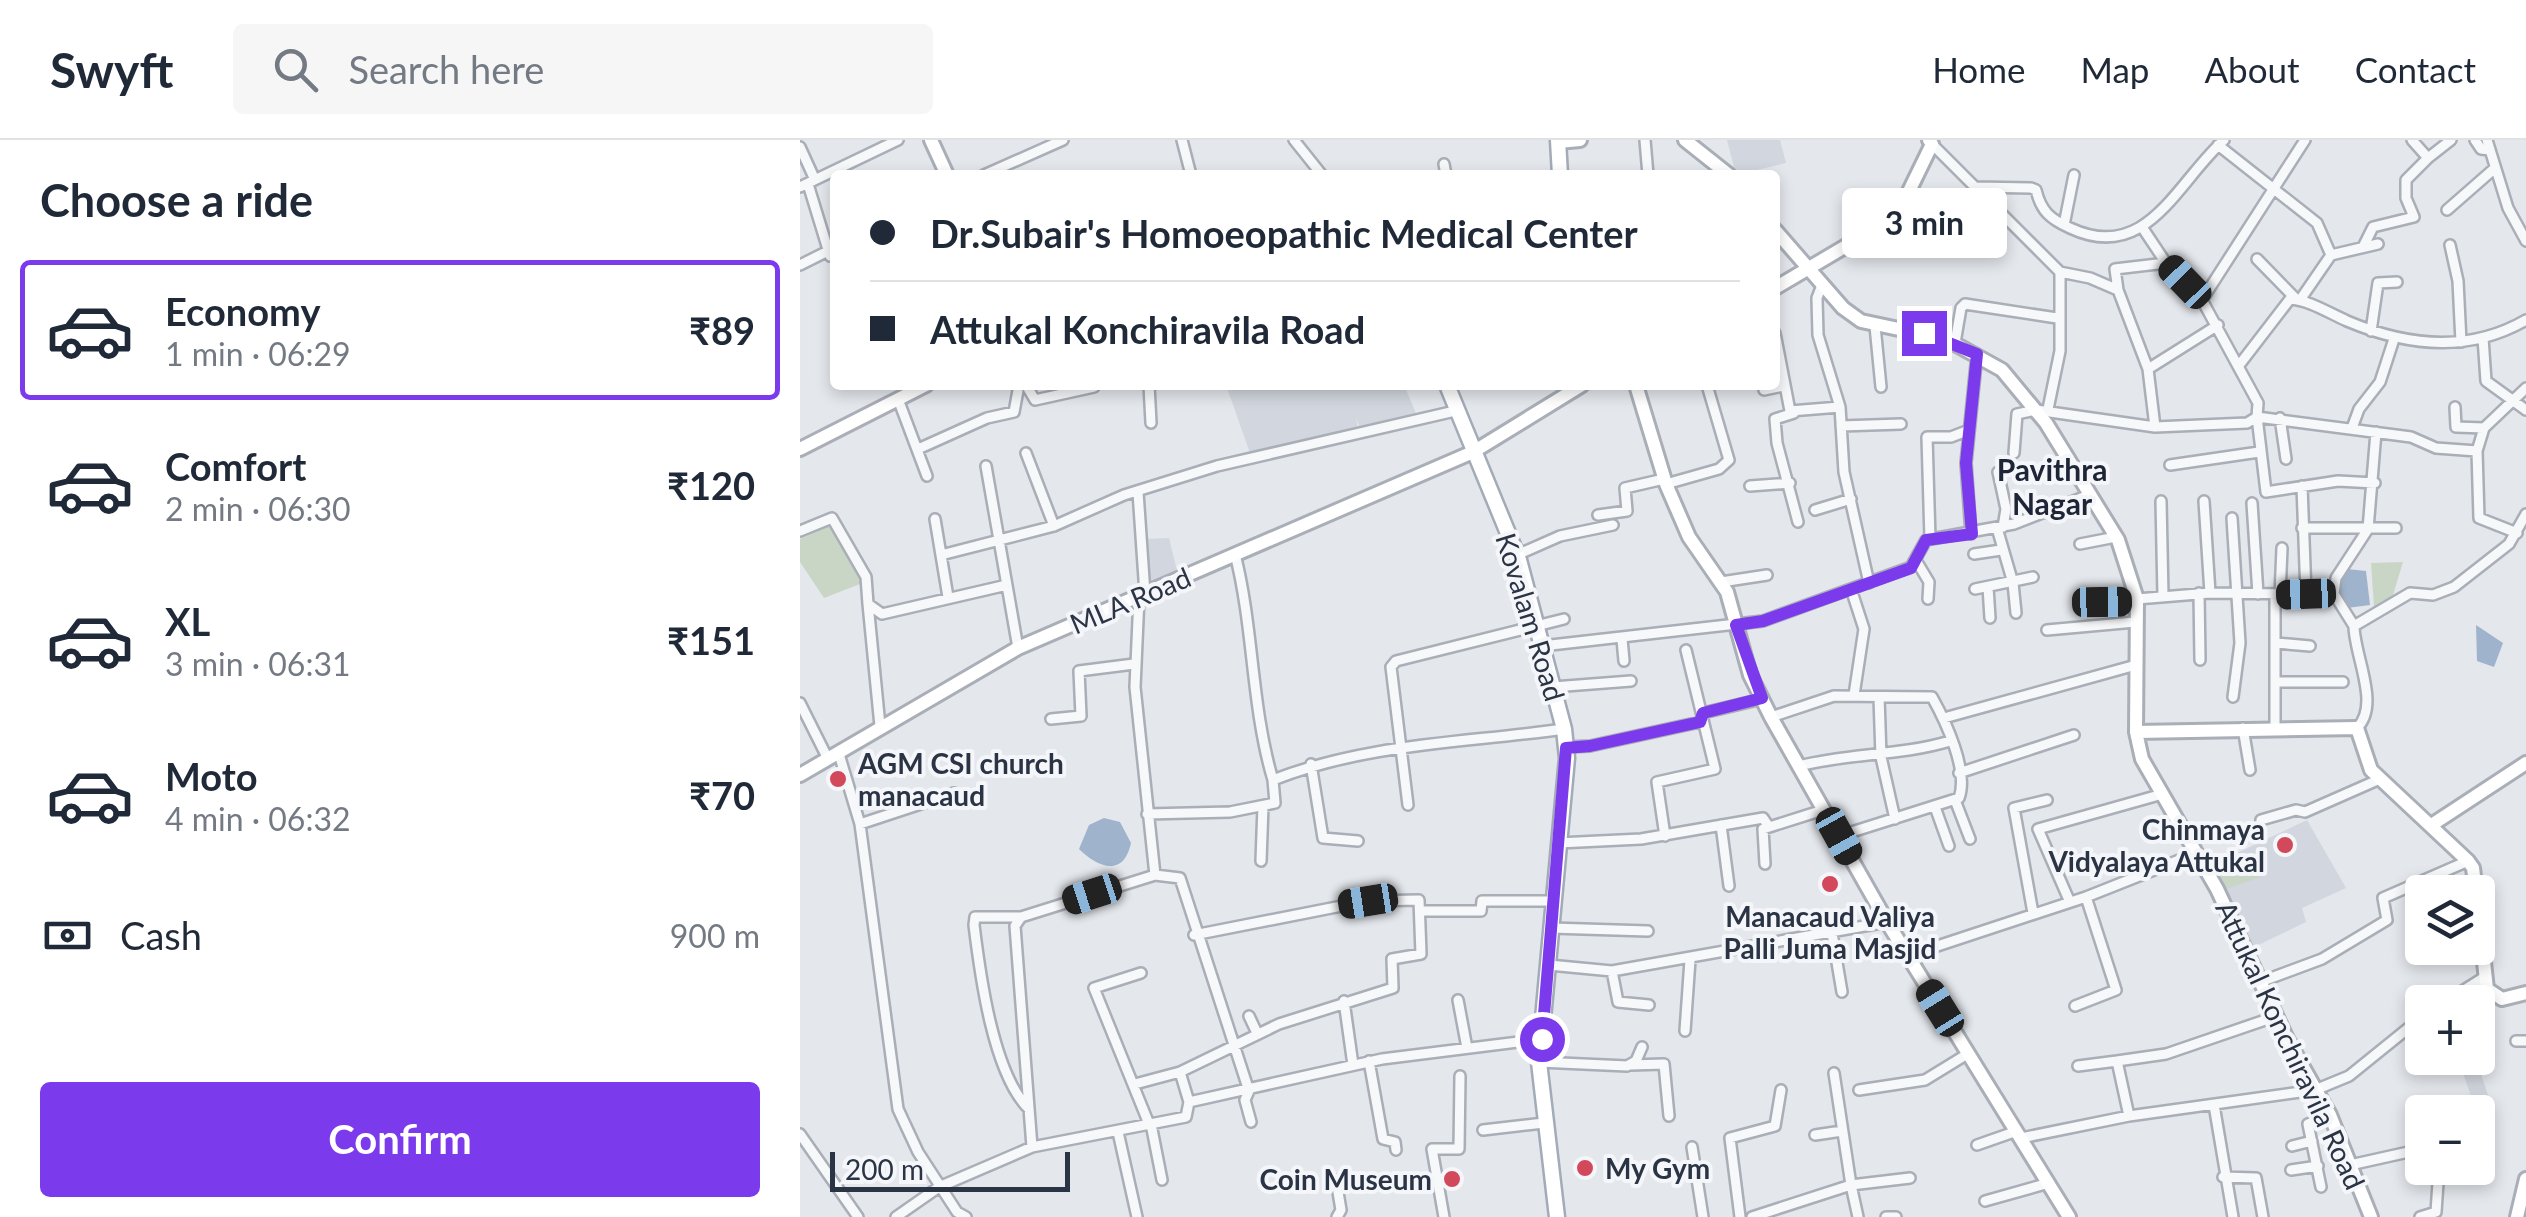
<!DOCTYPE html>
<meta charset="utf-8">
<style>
:root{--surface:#fff;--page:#f6f6f7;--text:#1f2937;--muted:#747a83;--line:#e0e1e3;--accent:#7c3aed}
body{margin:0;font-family:Lato,sans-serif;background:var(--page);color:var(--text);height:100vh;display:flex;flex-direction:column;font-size:38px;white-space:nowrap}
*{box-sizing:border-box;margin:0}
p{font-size:32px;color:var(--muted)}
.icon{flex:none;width:55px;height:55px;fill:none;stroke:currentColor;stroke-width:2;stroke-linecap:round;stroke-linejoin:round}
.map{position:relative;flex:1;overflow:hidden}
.panel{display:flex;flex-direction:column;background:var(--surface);width:800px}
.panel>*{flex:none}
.banner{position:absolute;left:30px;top:30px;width:950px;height:220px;border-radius:10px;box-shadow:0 5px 15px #0003;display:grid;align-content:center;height:220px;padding:0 40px;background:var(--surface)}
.buttons{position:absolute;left:1605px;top:735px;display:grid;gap:20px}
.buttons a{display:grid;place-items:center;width:90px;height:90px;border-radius:10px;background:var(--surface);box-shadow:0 5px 15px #0003;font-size:50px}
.scale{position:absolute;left:30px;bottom:25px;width:240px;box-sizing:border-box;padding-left:10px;border:5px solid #2b3445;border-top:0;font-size:28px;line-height:35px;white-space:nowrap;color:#2b3445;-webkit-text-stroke:8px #f4f6f9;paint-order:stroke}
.end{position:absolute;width:45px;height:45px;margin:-22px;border:12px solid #7c3aed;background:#fff;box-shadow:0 0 0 5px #fff}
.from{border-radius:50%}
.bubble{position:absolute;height:70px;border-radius:10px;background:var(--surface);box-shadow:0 5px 15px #0003;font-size:32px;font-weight:700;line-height:70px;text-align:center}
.car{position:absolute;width:30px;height:60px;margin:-30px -15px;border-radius:12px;box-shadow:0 0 8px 2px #0007;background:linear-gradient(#222 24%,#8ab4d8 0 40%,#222 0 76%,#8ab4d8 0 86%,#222 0)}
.banner b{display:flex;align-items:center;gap:35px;height:95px;font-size:38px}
.banner b+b{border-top:2px solid var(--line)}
.banner i{width:25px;height:25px;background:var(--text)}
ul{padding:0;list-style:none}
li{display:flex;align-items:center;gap:30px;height:140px;margin:0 20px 15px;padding:0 20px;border:5px solid transparent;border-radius:10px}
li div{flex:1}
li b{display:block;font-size:38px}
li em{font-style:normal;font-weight:700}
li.selected{border-color:var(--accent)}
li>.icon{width:90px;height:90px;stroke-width:1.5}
h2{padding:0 40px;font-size:45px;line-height:120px}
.pay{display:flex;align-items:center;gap:25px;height:110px;padding:0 40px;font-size:38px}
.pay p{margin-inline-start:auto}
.action{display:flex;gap:20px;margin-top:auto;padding:20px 40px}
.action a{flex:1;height:115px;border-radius:10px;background:var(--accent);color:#fff;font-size:40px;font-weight:700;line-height:115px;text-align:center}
header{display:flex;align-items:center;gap:60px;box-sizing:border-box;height:140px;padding:0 50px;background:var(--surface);border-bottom:2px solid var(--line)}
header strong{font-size:48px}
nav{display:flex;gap:55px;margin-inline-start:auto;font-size:35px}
.search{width:700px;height:90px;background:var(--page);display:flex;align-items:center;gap:25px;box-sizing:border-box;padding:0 35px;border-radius:10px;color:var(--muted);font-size:38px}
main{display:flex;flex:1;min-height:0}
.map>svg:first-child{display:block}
.built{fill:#d2d6de}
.green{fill:#c9d6c5}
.water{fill:#9fb4cc}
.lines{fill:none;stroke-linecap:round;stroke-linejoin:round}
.street-casing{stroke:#a9aeb7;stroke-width:14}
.secondary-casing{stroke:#a9aeb7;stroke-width:18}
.primary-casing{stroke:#a3abb8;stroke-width:19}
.street{stroke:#f7f8fa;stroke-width:9}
.secondary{stroke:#fff;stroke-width:12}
.primary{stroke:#fff;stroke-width:14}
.route{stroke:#7c3aed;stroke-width:12}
.poi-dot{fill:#d1495b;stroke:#f4f6f9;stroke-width:4}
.labels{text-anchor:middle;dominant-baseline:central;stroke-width:8;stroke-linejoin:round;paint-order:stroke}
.street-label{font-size:28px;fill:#2b3445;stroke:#f4f6f9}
.poi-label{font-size:28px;font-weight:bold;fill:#2b3445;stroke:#f4f6f9;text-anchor:start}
.neighbourhood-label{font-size:30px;font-weight:bold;fill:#1d2536;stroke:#f4f6f9}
</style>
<header>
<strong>Swyft</strong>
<div class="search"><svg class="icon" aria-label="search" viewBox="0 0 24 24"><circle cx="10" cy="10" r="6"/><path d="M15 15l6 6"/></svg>Search here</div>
<nav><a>Home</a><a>Map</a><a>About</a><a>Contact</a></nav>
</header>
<main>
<section class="panel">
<h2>Choose a ride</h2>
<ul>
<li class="selected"><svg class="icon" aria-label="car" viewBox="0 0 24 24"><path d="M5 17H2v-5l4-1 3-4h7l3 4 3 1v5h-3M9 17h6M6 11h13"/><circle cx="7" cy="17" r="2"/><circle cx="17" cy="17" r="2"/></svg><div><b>Economy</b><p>1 min · 06:29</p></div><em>₹89</em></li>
<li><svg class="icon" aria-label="car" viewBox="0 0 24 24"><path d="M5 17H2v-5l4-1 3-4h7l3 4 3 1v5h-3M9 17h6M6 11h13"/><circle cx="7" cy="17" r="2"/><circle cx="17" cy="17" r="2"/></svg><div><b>Comfort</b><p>2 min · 06:30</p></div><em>₹120</em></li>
<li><svg class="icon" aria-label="car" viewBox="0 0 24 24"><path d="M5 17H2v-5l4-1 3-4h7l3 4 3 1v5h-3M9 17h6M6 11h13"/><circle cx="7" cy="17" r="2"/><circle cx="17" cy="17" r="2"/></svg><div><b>XL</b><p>3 min · 06:31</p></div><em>₹151</em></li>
<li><svg class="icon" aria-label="car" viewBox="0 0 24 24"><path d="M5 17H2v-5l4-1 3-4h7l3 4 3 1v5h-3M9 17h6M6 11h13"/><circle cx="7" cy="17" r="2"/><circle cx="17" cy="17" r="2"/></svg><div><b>Moto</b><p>4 min · 06:32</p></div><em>₹70</em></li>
</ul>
<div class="pay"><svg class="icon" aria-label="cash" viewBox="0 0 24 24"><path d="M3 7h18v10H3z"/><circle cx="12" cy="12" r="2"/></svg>Cash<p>900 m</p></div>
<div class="action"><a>Confirm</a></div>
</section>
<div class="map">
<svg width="1726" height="1077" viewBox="0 0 1726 1077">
<rect width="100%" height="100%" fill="#e4e7ec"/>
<path class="built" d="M927,0H980L986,23L936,35Z
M426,245H604L618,278L561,291L556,278L558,290L451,316Z
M369,398L378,435L349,445L346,399Z
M1507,680L1546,748L1502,768L1506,782L1448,810L1405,728Z
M1678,925L1691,964L1678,990V972H1669L1674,965L1662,930Z"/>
<path class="green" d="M32,385L65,442L24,458L0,422V399Z
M1603,422L1590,465L1574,466L1571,423Z
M1450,716L1460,737L1424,750L1415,732Z"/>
<path class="water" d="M1547,429L1566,431L1570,465L1547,468L1539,448Z
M1676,485L1703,503L1694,527L1677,521Z
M304,678L320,682L331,703C323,740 295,725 279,709L289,685Z"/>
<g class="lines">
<g class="street-casing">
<path id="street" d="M382,0L391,35
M494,0L522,35
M845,0L848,35
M1612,0L1628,18L1651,0
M1675,0L1681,9L1690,10
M1687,0L1708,68L1726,101
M1132,4L1260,132L1290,138L1318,150L1348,229L1355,287
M1418,5L1517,83L1531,115L1500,160
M0,7L15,40
M644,24L646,35
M184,35L263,0
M8,44L30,116
M0,47L98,0
M1174,47L1231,48L1236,50C1241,71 1250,79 1270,88C1347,124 1376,43 1424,0
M1647,70L1695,28
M1264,85L1274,35
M1650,105L1658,141L1661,202
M1563,107L1573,87L1614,77L1606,58V40L1628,18
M1531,115L1578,104
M1457,119L1495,158
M0,125L28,111
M1022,145L1017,158L1018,195L1040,267L1044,332L1069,443
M1318,150L1315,129L1366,123
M1402,160L1505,0
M1075,186L1081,247
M1571,191L1578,143L1597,142
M975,193L990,271L1040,267
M1683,198L1686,241L1726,270
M1155,203L1161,168L1165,164L1257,178
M1440,224L1490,159C1509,160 1529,173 1547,181C1606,206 1669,213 1726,180
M1348,229L1418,185
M226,245L235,260L294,247
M349,245L351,283
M964,250L983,246
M98,259L127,336
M1655,267L1656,287L1684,288
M1248,269L1260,211V132
M994,273L975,279L977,303L998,382
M1480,278L1486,319
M1041,286L1101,284
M1552,288L1559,269L1580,242L1594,199
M118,309L187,278L214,272L219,245
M226,313L254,386
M1214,313L1217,274L1236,270L1355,287L1447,283L1457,277L1458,263L1402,160L1366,123L1344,90
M1370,325L1459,312
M186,326L218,508
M1198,332L1206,369L1203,387
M1575,343L1538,341L1466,352L1457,277L1611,297L1636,308L1677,311
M866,344L919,329L929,320L907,245
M950,346L990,343
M1502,346L1506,454
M338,352L345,454
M1361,361L1363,456
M1404,361L1410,453
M1452,363L1458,454
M1015,370L1051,359
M798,375L827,371L825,348L864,339
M1432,378L1440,503L1433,557
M135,379L148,457
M1197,388L1213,443L1216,473
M1502,388H1596
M0,391L32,378L66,437L68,464L82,474L207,445
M1717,393L1679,378L1677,311L1684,288L1726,248
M1171,394L1166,323L1177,214
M1130,399L1127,297H1151L1169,290
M1280,404L1316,397
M435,414C454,489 451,566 473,640
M1174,414L1201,410
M141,415L254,386L324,355L417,326L655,271
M717,415L760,396L813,385
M1117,422L1129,442L1128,459
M921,442L967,435
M1188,447L1190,478
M1051,449L1064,489L1054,555
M1175,449L1233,437
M1399,453L1400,520
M1534,454L1554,486
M1475,455V588
M1480,455L1482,408
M1337,459L1410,453L1534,454L1536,438L1568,389L1576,292
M1302,463L1337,462
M68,464L80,586
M1247,490L1335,482
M822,499L824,521
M1476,503L1510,506
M742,506L963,481L1111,427L1126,400L1214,384L1289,355
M1476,542H1543
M753,547L831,541
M1079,557L1081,617L1095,679
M0,563L28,619
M971,577L1034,556L1132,557C1146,582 1169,631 1159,658L1039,696
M1144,578L1336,525
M251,579L281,576L279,531L334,524
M1443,588L1450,630
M1557,588C1581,565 1554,515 1554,486L1610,453L1633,455L1654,447L1709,404L1726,374
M766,607L790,606L900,582L903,573L962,559
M39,614L60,684L98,969L118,1012L157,1072L166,1077
M511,624L523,698L558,701
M999,626C1049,613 1100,616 1150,601
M1159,633L1274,595
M1155,660L1170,699
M608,665L591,527L596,521L764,479
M1135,667L1149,706
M347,674L430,672L475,663L473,640C567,603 665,603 764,589
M1461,680L1496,670L1505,672L1580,639
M60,684L154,653
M921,685L929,746
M865,696L857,642L915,629L886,510
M758,703L841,699L963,678L969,687
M461,721L463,666
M965,724L963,689L1023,670
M355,735L380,738L449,951L445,960L451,982
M1269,760L1238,689L1359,655
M620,771H681L682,761H751
M1233,773L1214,668L1247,660
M221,777H175L174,785C180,834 193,934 229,969
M751,788L848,791
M1032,793L1042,852
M1110,815L1286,757L1397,713
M749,825L812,831L1087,782
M812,831L818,862L849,865
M341,833L294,848L349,984
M1460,842L1522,819L1587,780L1583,758L1668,721
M658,860L667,908
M544,861L553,925
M1645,862L1683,838
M1275,866L1316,850L1286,757
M449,876L457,893
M885,891L890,820
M1716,901H1726
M569,921L583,999L595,1002L596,1010
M739,922L827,926L836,921L842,907
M831,925L864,924L869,976
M1278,926L1317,921
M1034,933L1051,1045L1110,1038
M335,944L380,932
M1059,950L1125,940L1169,913
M389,962L582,919L742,899
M1414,965L1433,1077
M1329,976L1317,921L1366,914L1477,876
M351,984L362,1040
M683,990L744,983
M318,992L337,1077
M0,994L58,1077
M1015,995L1042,991
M1221,998L1329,976L1515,950L1549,936L1622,877
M1177,1005L1217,991
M1492,1006L1512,1001
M232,1007L215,786L221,777L355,735L335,547L339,457
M892,1007L903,1077
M1550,1025L1622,1009
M1491,1030L1518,1026
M1423,1037L1456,1038L1463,1077
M536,1040L541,1070L537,1077
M1521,1047L1508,984L1530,975
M1185,1061L1249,1043
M96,1077L139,1047L232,1007L386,977L389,962L380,932L479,884L593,848L592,819L621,814L619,760L567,761L394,795
M644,1077L632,1009H659L660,936
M940,1077L930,998L975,986L981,950
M952,1077L1051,1045L1058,1077
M1086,1077H1096
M1620,1077L1636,1072L1639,1028"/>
</g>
<g class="secondary-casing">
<path id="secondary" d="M131,0L147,35
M885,0L929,35
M758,2L780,0
M975,90L1043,168L1061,181L1146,199L1202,230L1246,283L1318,400L1337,459L1336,592L1342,619L1417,749L1487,899L1530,975L1571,1077
M975,148L1097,76L1132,4L1129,0
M836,245L866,344L889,397L927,452L950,535L971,577L1087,782L1269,1077
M0,309L126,245
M1336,592L1557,588L1571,630L1668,721L1673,728L1676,752
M0,635L218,508L673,312L782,245
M1633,684L1726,623
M1678,768L1687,849L1702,859L1726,853
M1717,1077L1726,1039"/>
</g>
<g class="primary-casing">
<path id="primary" d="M758,0L760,35
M647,245L719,420L764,589L767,618L739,922L757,1077"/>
</g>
<use href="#street" class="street"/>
<use href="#secondary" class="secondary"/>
<use href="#primary" class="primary"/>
</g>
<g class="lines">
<path class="route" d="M742,899L766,608L790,606L900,582L903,573L962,558L936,485L963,481L1111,428L1126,400L1172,394L1166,323L1177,214L1124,193"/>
</g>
<g class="poi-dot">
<circle cx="38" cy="639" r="10"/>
<circle cx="1485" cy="705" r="10"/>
<circle cx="1030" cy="744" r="10"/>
<circle cx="785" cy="1028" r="10"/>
<circle cx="652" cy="1039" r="10"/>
</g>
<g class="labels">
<g class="street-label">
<text transform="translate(330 460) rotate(-23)">MLA Road</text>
<text transform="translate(731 477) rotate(73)">Kovalam Road</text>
<text transform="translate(1491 905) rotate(65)">Attukal Konchiravila Road</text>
</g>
<g class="poi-label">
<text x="58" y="623">AGM CSI church<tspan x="58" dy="32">manacaud</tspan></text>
<text x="1465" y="689" text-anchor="end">Chinmaya<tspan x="1465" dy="32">Vidyalaya Attukal</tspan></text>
<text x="1030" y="776" text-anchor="middle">Manacaud Valiya<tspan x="1030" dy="32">Palli Juma Masjid</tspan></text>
<text x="805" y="1028">My Gym</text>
<text x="632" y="1039" text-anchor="end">Coin Museum</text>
</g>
<g class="neighbourhood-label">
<text x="1252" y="329">Pavithra<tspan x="1252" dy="34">Nagar</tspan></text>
</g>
</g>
</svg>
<div class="buttons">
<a><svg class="icon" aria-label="layers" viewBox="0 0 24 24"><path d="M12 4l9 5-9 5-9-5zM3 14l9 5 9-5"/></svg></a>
<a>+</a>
<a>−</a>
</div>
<div class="scale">200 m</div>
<i class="end from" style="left:742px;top:899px"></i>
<i class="end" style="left:1124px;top:193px"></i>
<div class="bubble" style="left:1042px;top:48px;width:165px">3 min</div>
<i class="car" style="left:1385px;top:142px;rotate:316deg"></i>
<i class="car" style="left:1506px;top:454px;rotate:268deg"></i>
<i class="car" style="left:1302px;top:462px;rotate:89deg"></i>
<i class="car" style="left:1039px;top:696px;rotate:151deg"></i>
<i class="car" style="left:292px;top:754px;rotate:252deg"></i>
<i class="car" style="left:568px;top:761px;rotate:261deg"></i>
<i class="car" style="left:1140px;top:868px;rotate:328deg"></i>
<div class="banner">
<b><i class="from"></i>Dr.Subair's Homoeopathic Medical Center</b>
<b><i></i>Attukal Konchiravila Road</b>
</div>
</div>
</main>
